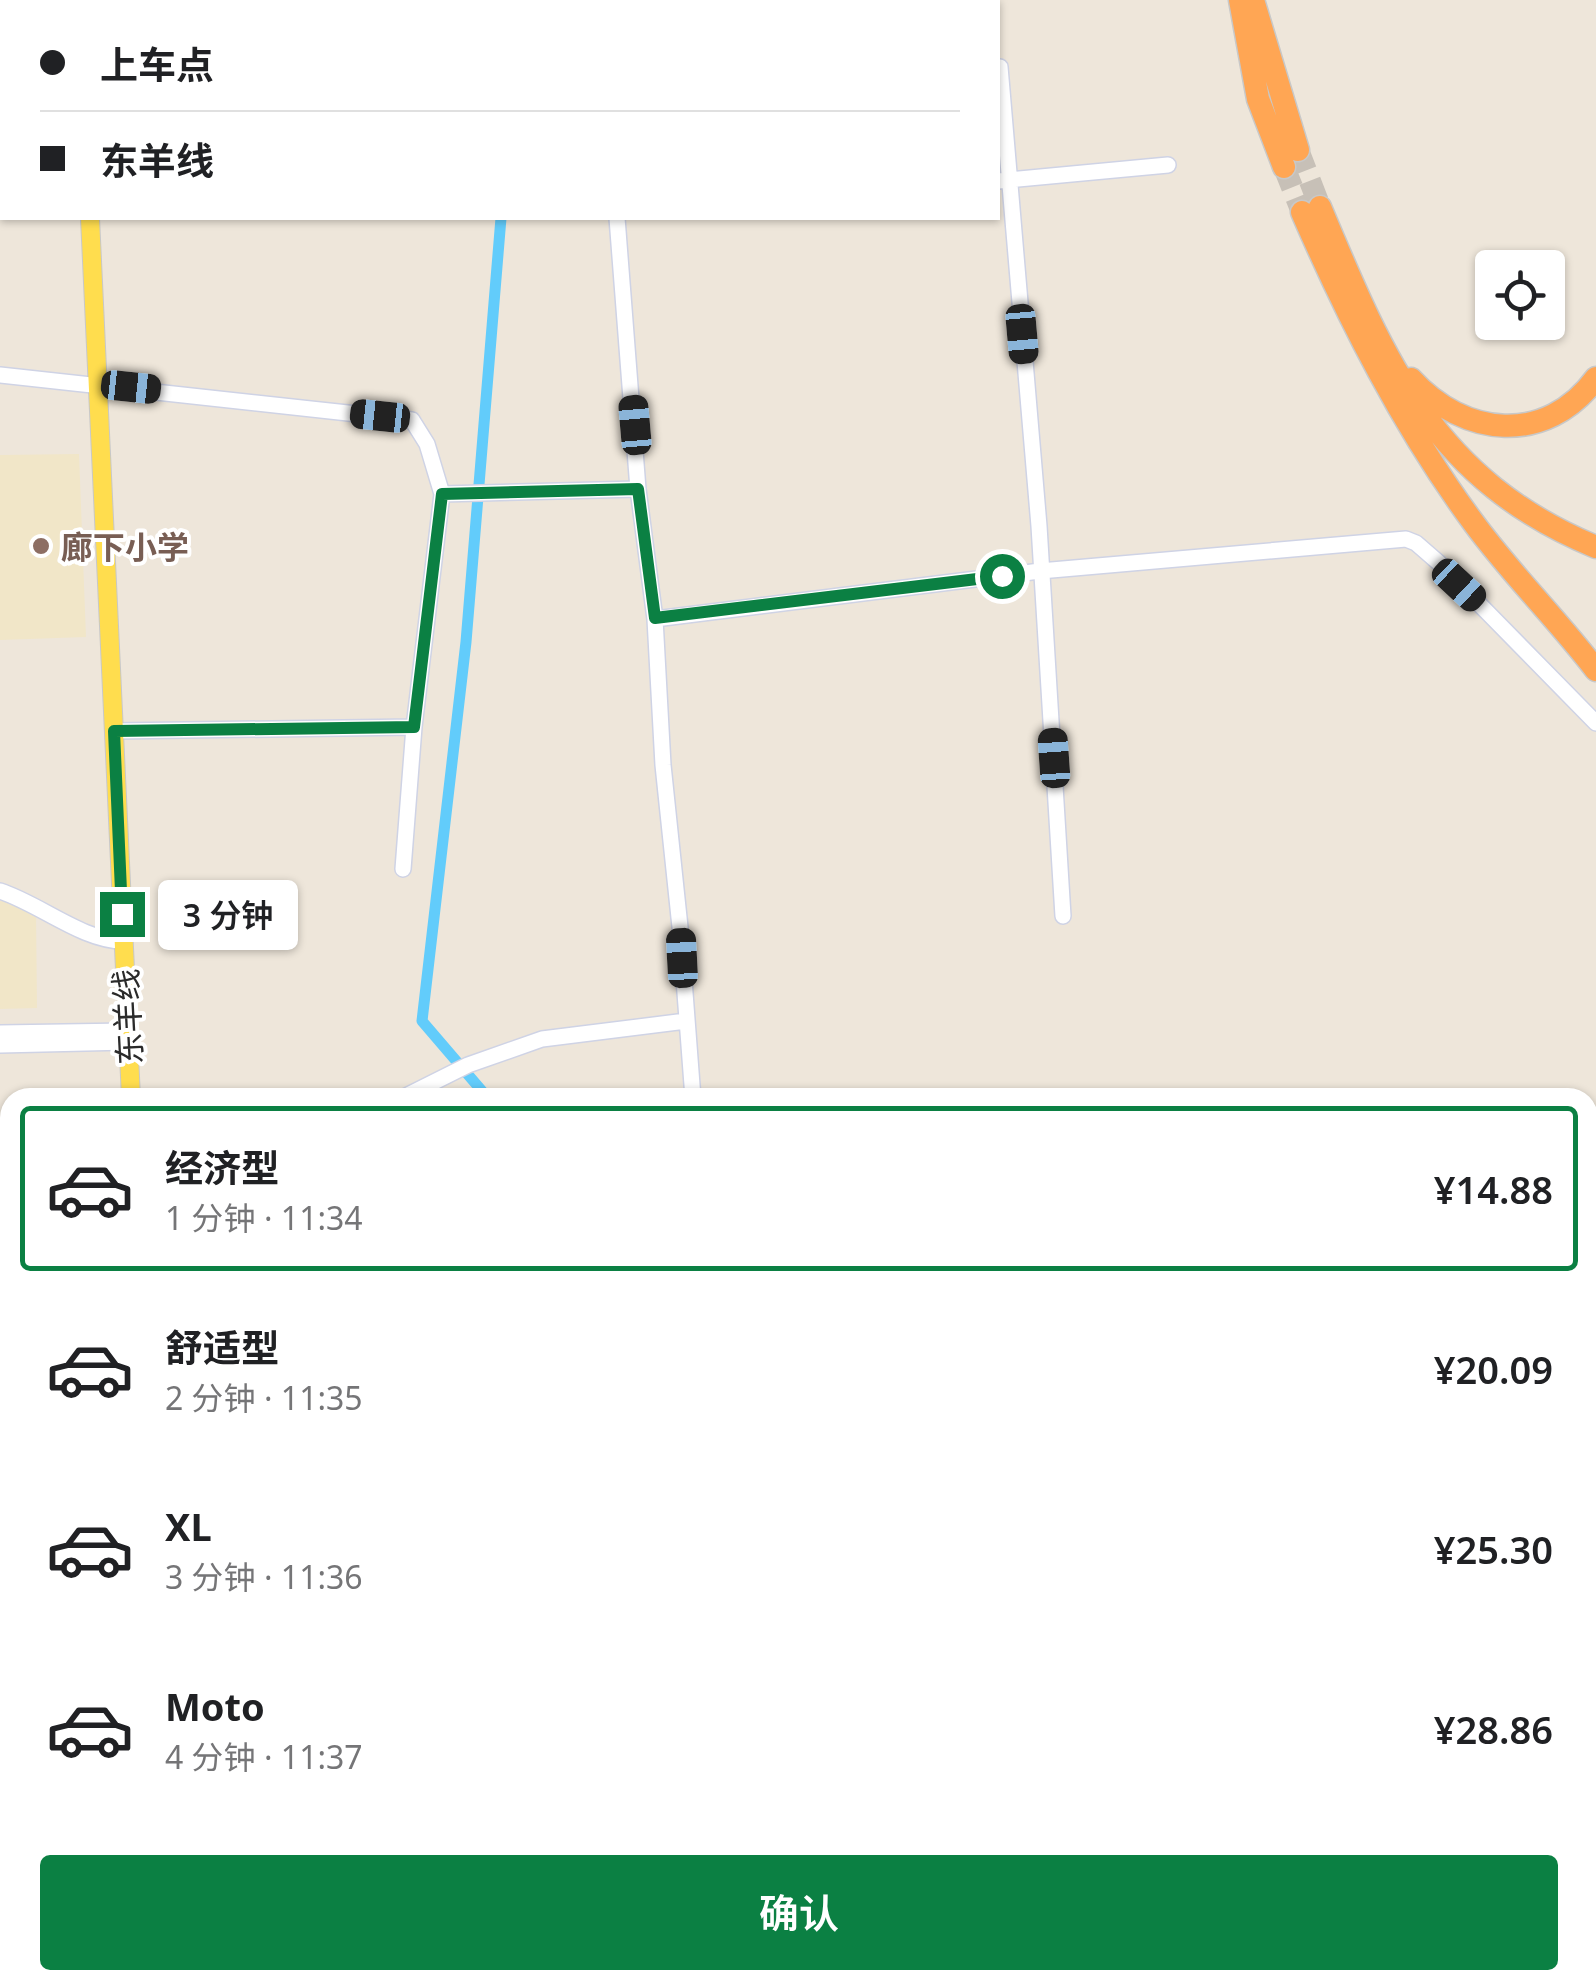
<!DOCTYPE html>
<html lang="zh">
<meta charset="utf-8">
<style>
:root{--surface:#fff;--page:#f6f6f6;--text:#202124;--muted:#757577;--line:#e0e0e0;--accent:#0b8043}
body{margin:0;font-family:"Noto Sans","Noto Sans SC",sans-serif;background:var(--page);color:var(--text);height:100vh;display:flex;flex-direction:column;font-size:38px;white-space:nowrap}
*{box-sizing:border-box;margin:0}
p{font-size:32px;color:var(--muted)}
.icon{flex:none;width:55px;height:55px;fill:none;stroke:currentColor;stroke-width:2;stroke-linecap:round;stroke-linejoin:round}
.map{position:relative;flex:1;overflow:hidden}
.details{position:absolute;left:0px;top:1088px;width:1598px;height:902px;display:flex;flex-direction:column;background:var(--surface);border-radius:30px 30px 0 0;box-shadow:0 2px 8px #0004}
.details>*{flex:none}
.hud{position:absolute;left:0px;top:0px;width:1000px;height:220px;box-shadow:0 2px 8px #0004;display:grid;align-content:center;height:220px;padding:0 40px;background:var(--surface)}
.fabs{position:absolute;left:1475px;top:250px;display:grid;gap:20px}
.fabs a{display:grid;place-items:center;width:90px;height:90px;border-radius:10px;background:var(--surface);box-shadow:0 2px 8px #0004;font-size:50px}
.end{position:absolute;width:45px;height:45px;margin:-22px;border:12px solid #0b8043;background:#fff;box-shadow:0 0 0 5px #fff}
.from{border-radius:50%}
.bubble{position:absolute;height:70px;border-radius:10px;background:var(--surface);box-shadow:0 2px 8px #0004;font-size:32px;font-weight:600;line-height:70px;text-align:center}
.car{position:absolute;width:30px;height:60px;margin:-30px -15px;border-radius:12px;box-shadow:0 0 8px 2px #0007;background:linear-gradient(#222 24%,#8ab4d8 0 40%,#222 0 76%,#8ab4d8 0 86%,#222 0)}
.hud b{display:flex;align-items:center;gap:35px;height:95px;font-size:38px}
.hud b+b{border-top:2px solid var(--line)}
.hud i{width:25px;height:25px;background:var(--text)}
ul{padding:18px 0 0;list-style:none}
li{display:flex;align-items:center;gap:30px;height:165px;margin:0 20px 15px;padding:0 20px;border:5px solid transparent;border-radius:10px}
li div{flex:1}
li b{display:block;font-size:38px}
li em{font-style:normal;font-weight:600}
li.on{border-color:var(--accent)}
li>.icon{width:90px;height:90px;stroke-width:1.5}
.action{display:flex;gap:20px;margin-top:auto;padding:20px 40px}
.action a{flex:1;height:115px;border-radius:10px;background:var(--accent);color:#fff;font-size:40px;font-weight:600;line-height:115px;text-align:center}
.map>svg:first-child{display:block}
.education{fill:#f1e6c8}
.lines{fill:none;stroke-linecap:round;stroke-linejoin:round}
.canal{stroke:#62ccfb;stroke-width:11}
.highway-tunnel{stroke:#c7c0b7;stroke-width:22;stroke-dasharray:22 11;stroke-linecap:butt}
.minor-casing{stroke:#cfd3e5;stroke-width:18}
.major-casing{stroke:#c8c8c8;stroke-width:20}
.highway-casing{stroke:#c8c8c8;stroke-width:25}
.minor{stroke:#fff;stroke-width:15}
.major{stroke:#ffdd4e;stroke-width:18}
.highway{stroke:#ffa654;stroke-width:22}
.route{stroke:#0b8043;stroke-width:12}
.education-dot{fill:#8d6e63;stroke:#fff;stroke-width:4}
.labels{text-anchor:middle;dominant-baseline:central;stroke-width:8;stroke-linejoin:round;paint-order:stroke}
.education-label{font-size:32px;font-weight:bold;fill:#785e54;stroke:#fff;text-anchor:start}
.street-label{font-size:32px;fill:#2a2a2a;stroke:#fff}
</style>
<div class="map">
<svg width="1596" height="1988" viewBox="0 0 1596 1988">
<rect width="100%" height="100%" fill="#eee6da"/>
<path class="education" d="M79,454L86,637L0,640V455Z
M0,901L18,902L36,911L37,1008L0,1009Z"/>
<g class="lines">
<path class="canal" d="M519,2L520,0
M488,1098L422,1021L466,642L501,218
M0,1900L10,1892"/>
<path class="highway-tunnel" d="M1298,150L1320,207
M1284,167L1302,212"/>
<g class="minor-casing">
<path id="minor" d="M597,0V2
M1000,67L1039,526L1063,916
M998,181L1168,165
M617,218L638,489L655,619L663,765L680,927L693,1098
M0,375L412,420L427,444L442,494L414,727L403,869
M442,494L638,489
M655,619L1040,571L1406,539L1416,543L1439,563L1596,723
M114,731L414,727
M0,891C40,904 83,941 123,941
M0,1033L127,1031
M0,1045L128,1042
M402,1098L468,1065L542,1039L686,1021
M0,1126L10,1125
M1588,1154H1596
M0,1179L10,1178
M0,1228H10
M0,1281L10,1280
M0,1325H10
M0,1372H10
M0,1423L10,1422
M0,1462H10
M0,1515H10
M1588,1688L1596,1685
M798,1980L804,1988
M838,1988L858,1980"/>
</g>
<g class="major-casing">
<path id="major" d="M85,0V2
M90,218L131,1098
M239,1980L241,1988"/>
</g>
<g class="highway-casing">
<path id="highway" d="M1240,0L1258,99L1284,167
M1253,0L1298,150
M1320,207C1384,360 1433,480 1596,547
M1302,212C1349,320 1403,427 1473,522C1511,574 1557,619 1596,670
M1411,379C1464,437 1546,446 1596,378"/>
</g>
<use href="#minor" class="minor"/>
<use href="#major" class="major"/>
<use href="#highway" class="highway"/>
</g>
<g class="lines">
<path class="route" d="M122,914L114,731L414,727L442,494L638,489L655,618L1002,576"/>
</g>
<circle class="education-dot" cx="41" cy="546" r="10"/>
<g class="labels">
<g class="education-label">
<text x="61" y="546">廊下小学</text>
</g>
<g class="street-label">
<text transform="translate(127 1017) rotate(-93)">东羊线</text>
</g>
</g>
</svg>
<div class="fabs">
<a><svg class="icon" aria-label="locate" viewBox="0 0 24 24"><circle cx="12" cy="12" r="6"/><path d="M12 2v4M12 18v4M2 12h4M18 12h4"/></svg></a>
</div>
<i class="end from" style="left:1002px;top:576px"></i>
<i class="end" style="left:122px;top:914px"></i>
<div class="bubble" style="left:158px;top:880px;width:140px">3 分钟</div>
<i class="car" style="left:1022px;top:334px;rotate:175deg"></i>
<i class="car" style="left:131px;top:387px;rotate:96deg"></i>
<i class="car" style="left:380px;top:416px;rotate:276deg"></i>
<i class="car" style="left:635px;top:425px;rotate:355deg"></i>
<i class="car" style="left:1459px;top:585px;rotate:133deg"></i>
<i class="car" style="left:1054px;top:758px;rotate:356deg"></i>
<i class="car" style="left:682px;top:958px;rotate:357deg"></i>
<div class="hud">
<b><i class="from"></i>上车点</b>
<b><i></i>东羊线</b>
</div>
<section class="details">
<ul>
<li class="on"><svg class="icon" aria-label="car" viewBox="0 0 24 24"><path d="M5 17H2v-5l4-1 3-4h7l3 4 3 1v5h-3M9 17h6M6 11h13"/><circle cx="7" cy="17" r="2"/><circle cx="17" cy="17" r="2"/></svg><div><b>经济型</b><p>1 分钟 · 11:34</p></div><em>¥14.88</em></li>
<li><svg class="icon" aria-label="car" viewBox="0 0 24 24"><path d="M5 17H2v-5l4-1 3-4h7l3 4 3 1v5h-3M9 17h6M6 11h13"/><circle cx="7" cy="17" r="2"/><circle cx="17" cy="17" r="2"/></svg><div><b>舒适型</b><p>2 分钟 · 11:35</p></div><em>¥20.09</em></li>
<li><svg class="icon" aria-label="car" viewBox="0 0 24 24"><path d="M5 17H2v-5l4-1 3-4h7l3 4 3 1v5h-3M9 17h6M6 11h13"/><circle cx="7" cy="17" r="2"/><circle cx="17" cy="17" r="2"/></svg><div><b>XL</b><p>3 分钟 · 11:36</p></div><em>¥25.30</em></li>
<li><svg class="icon" aria-label="car" viewBox="0 0 24 24"><path d="M5 17H2v-5l4-1 3-4h7l3 4 3 1v5h-3M9 17h6M6 11h13"/><circle cx="7" cy="17" r="2"/><circle cx="17" cy="17" r="2"/></svg><div><b>Moto</b><p>4 分钟 · 11:37</p></div><em>¥28.86</em></li>
</ul>
<div class="action"><a>确认</a></div>
</section>
</div>
